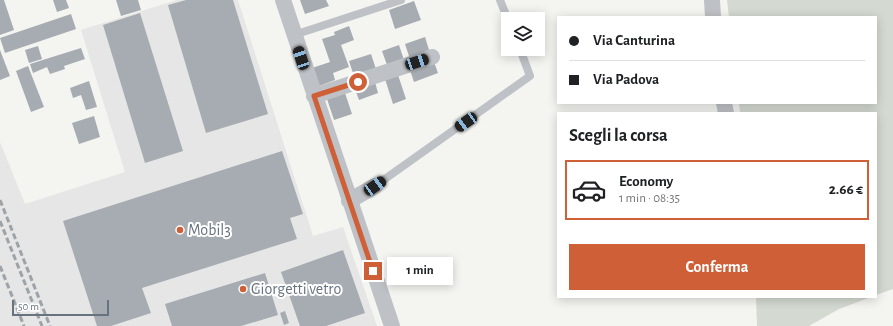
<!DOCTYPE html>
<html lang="it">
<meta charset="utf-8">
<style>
:root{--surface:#fff;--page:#f2f2f2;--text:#202124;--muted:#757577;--line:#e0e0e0;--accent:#ce5f37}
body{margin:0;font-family:"Alegreya Sans",sans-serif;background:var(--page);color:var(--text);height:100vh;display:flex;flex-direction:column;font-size:15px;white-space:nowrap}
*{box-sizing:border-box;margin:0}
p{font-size:13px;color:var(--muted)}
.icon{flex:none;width:22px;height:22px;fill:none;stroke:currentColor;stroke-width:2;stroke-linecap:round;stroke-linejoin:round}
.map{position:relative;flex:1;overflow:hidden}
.drawer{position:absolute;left:557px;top:112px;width:320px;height:186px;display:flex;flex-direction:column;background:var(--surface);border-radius:0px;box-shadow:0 2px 10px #0003}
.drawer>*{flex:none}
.hud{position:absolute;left:557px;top:16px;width:320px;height:88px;border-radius:0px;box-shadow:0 2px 10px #0003;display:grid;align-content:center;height:88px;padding:0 12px;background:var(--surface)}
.controls{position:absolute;left:501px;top:12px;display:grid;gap:8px}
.controls a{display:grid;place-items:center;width:44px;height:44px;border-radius:0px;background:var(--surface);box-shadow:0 2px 10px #0003;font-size:20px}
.scale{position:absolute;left:12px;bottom:10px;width:97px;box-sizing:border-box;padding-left:4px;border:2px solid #67737f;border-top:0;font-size:11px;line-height:14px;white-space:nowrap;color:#67737f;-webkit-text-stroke:3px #fff;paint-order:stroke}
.end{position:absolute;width:18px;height:18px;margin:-9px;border:5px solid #ce5f37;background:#fff;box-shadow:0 0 0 2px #fff}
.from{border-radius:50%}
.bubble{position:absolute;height:28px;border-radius:0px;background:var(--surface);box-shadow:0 2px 10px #0003;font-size:13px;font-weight:600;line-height:28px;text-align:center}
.car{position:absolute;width:12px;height:24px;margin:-12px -6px;border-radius:5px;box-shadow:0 0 3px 1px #0007;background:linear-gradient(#222 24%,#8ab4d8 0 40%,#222 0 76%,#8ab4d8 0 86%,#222 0)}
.hud b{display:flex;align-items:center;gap:14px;height:38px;font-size:15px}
.hud b+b{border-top:1px solid var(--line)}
.hud i{width:10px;height:10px;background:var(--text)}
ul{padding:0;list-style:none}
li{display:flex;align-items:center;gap:12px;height:60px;margin:0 8px 6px;padding:0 4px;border:2px solid transparent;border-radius:0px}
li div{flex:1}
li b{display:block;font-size:15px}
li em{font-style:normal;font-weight:600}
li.selected{border-color:var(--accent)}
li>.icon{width:36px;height:36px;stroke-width:1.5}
h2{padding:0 12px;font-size:18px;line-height:48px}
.action{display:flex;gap:8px;margin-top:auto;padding:8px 12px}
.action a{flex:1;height:46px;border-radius:0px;background:var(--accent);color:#fff;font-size:16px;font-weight:600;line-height:46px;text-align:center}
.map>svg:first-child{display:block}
.built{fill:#e5e6e5}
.green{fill:#d4d9d1}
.building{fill:#a6acb1}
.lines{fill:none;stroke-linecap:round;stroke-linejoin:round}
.lane{stroke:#bec1c5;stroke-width:8}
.street{stroke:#bec1c5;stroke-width:16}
.rail{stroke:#9ea3a8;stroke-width:3;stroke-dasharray:6 3;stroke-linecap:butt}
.route{stroke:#ce5f37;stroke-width:5}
.poi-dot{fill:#ce5f37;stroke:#fff;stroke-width:1.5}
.labels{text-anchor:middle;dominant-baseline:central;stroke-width:4;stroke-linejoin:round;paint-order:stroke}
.poi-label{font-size:16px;fill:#67737f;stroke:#fff;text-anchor:start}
</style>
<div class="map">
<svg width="893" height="326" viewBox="0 0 893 326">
<rect width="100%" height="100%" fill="#f4f4f1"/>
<path class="built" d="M177,0H238L313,236L343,227L377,326H0V142L25,204L125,172L81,30Z"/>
<path class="green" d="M727,0H893V289L876,295V113H740L739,103H876V17H729Z
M756,297H871L839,309L809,326H757Z"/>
<path class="building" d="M0,0H4L14,30L0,35Z
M53,0H66L69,8L57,12Z
M116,0H138L141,10L121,16Z
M186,0H233L268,114L206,133L168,5Z
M300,0H326L329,6L305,14Z
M414,1L421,20L395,29L389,10Z
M140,13L183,151L145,163L103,25Z
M71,14L76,29L5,53L0,38Z
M349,26L354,40L341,45L349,67L333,73L335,80L319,86L312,68L330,62L322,39L335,35L334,32Z
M425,37L430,53L410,59L405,44Z
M399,45L404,60L387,65L382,51Z
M38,46L42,59L29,63L25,50Z
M81,48L85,59L64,66L65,69L50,74L47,67L33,73L30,64Z
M0,50L10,76L0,80Z
M371,54L376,69L354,76L349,61Z
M434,62L438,73L414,82L410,70Z
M28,66L44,107L31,112L16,71Z
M398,75L406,99L393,104L385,79Z
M89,81L97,107L86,110L81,95L73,98L70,88Z
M375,82L378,93L359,100L355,89Z
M345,93L352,114L334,120L327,99Z
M94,116L100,137L79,144L72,123Z
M282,151L303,214L290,218L297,239L142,288L151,313L111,326H97L63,221Z
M343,250L365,313L326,326H300L281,272Z
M265,273L278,315L241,326H172L165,304Z
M285,311L289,323L284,325L280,313Z"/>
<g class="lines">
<path class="lane" d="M500,0L508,20
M294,35L401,0
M375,186L530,76L520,49"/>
<path class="street" d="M283,0L392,326
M712,0L713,17
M314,96L432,57
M724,103L726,113
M349,201L375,186"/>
<path class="rail" d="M0,200L50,326
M0,221L42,326
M0,266L24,326"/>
</g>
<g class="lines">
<path class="route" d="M358,82L314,96L373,271"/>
</g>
<g class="poi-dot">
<circle cx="180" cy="230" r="4"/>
<circle cx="243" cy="289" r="4"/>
</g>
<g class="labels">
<g class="poi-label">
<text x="188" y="230">Mobil3</text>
<text x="251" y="289">Giorgetti vetro</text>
</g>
</g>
</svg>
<div class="controls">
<a><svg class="icon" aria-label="layers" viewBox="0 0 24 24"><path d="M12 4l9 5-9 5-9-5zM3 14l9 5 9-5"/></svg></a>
</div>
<div class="scale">50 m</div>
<i class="end from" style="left:358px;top:82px"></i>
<i class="end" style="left:373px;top:271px"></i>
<div class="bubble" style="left:387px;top:257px;width:66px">1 min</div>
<i class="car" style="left:301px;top:58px;rotate:342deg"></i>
<i class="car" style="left:417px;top:62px;rotate:72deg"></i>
<i class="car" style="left:466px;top:122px;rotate:235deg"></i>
<i class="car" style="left:375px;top:186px;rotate:55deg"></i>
<div class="hud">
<b><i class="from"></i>Via Canturina</b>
<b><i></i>Via Padova</b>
</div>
<section class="drawer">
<h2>Scegli la corsa</h2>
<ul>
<li class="selected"><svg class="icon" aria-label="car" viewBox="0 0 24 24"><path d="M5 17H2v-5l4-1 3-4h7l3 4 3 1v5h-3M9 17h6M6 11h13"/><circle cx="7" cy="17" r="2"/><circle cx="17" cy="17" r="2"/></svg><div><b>Economy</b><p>1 min · 08:35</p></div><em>2.66 €</em></li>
</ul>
<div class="action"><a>Conferma</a></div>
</section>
</div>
